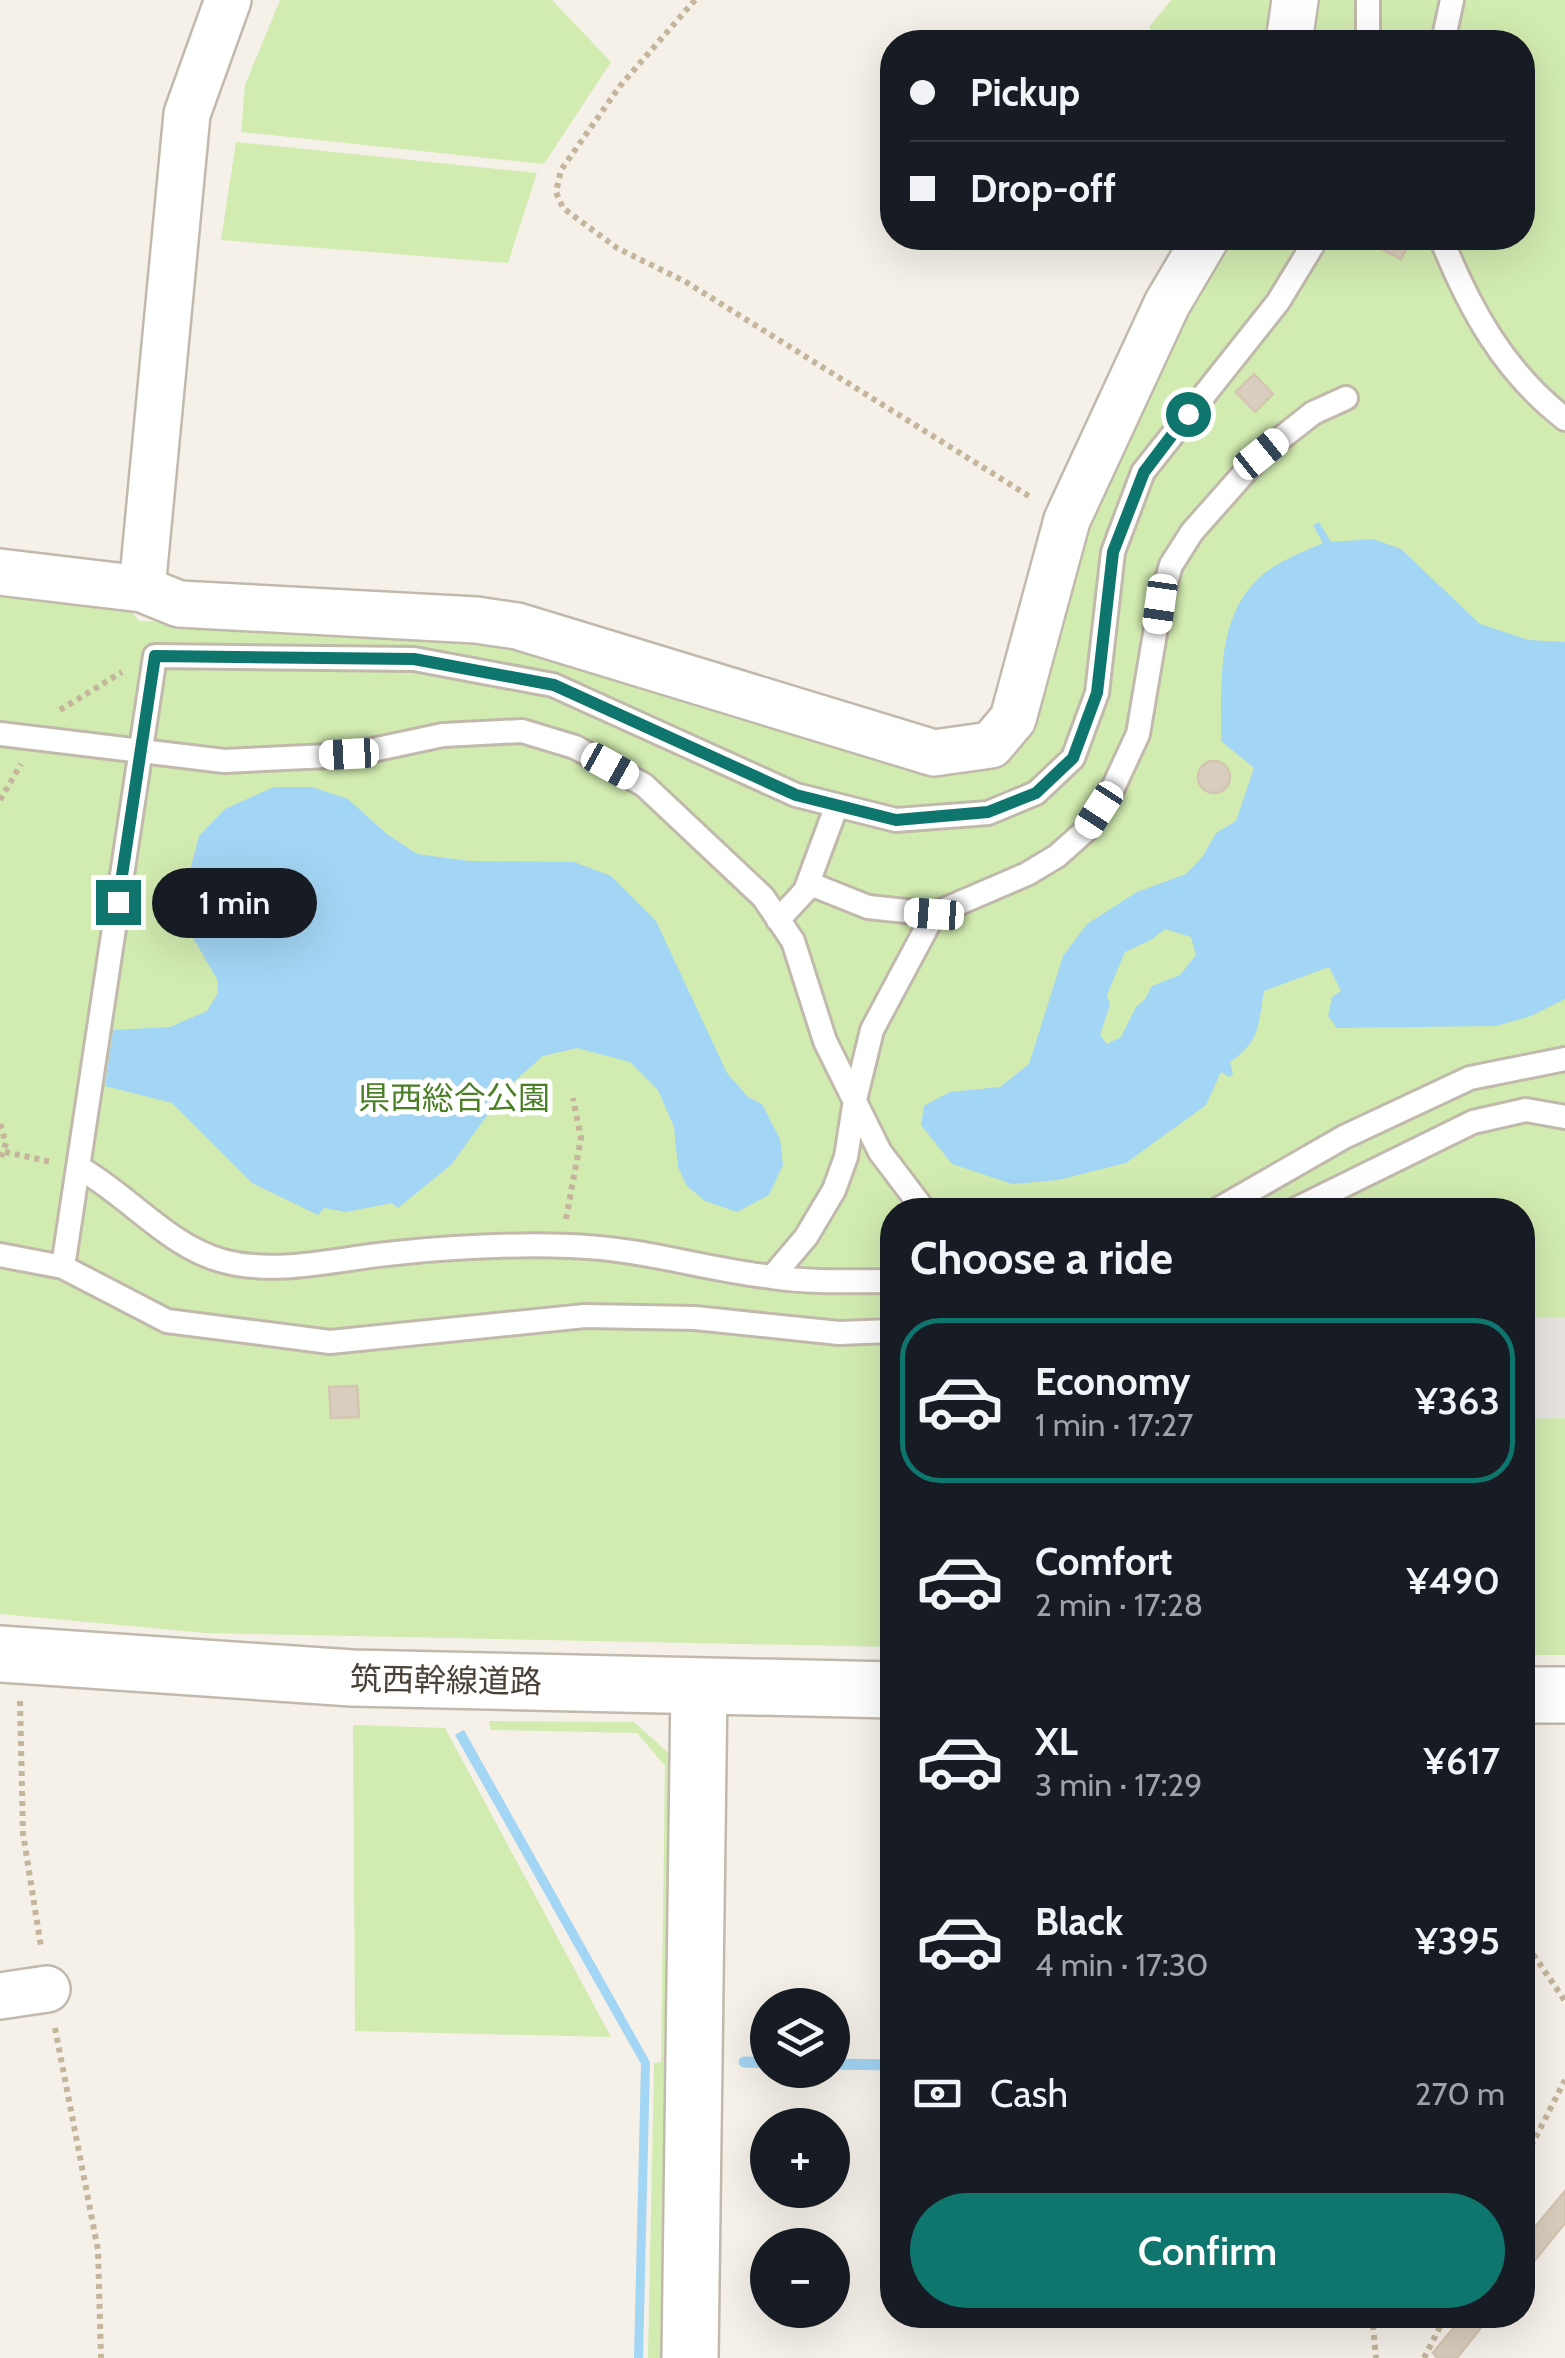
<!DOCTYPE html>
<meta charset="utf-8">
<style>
:root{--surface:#171b24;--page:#20242c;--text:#f1f3f6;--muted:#9ea1a6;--line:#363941;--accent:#0f766e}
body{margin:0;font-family:Cabin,"Noto Sans JP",sans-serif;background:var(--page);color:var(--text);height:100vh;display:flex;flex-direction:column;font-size:38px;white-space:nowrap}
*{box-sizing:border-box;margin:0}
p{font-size:32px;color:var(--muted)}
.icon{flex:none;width:55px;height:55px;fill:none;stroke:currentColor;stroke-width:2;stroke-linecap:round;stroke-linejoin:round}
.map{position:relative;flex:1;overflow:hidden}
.sheet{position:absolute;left:880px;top:1198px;width:655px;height:1130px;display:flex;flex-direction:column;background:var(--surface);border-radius:40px;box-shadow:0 10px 40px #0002}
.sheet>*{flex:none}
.top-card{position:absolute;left:880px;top:30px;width:655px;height:220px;border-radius:40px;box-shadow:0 10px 40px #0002;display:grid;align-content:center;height:220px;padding:0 30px;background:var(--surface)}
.fabs{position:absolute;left:750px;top:1988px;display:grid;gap:20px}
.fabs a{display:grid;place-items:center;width:100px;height:100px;border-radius:50%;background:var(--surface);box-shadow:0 10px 40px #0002;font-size:50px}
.end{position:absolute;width:45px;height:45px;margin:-22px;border:12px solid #0f766e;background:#fff;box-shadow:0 0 0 5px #fff}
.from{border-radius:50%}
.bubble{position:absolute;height:70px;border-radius:35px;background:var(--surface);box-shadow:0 10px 40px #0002;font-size:32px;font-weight:600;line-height:70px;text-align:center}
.car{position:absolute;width:30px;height:60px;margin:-30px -15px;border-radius:12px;box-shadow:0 0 8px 2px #0007;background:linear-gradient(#fff 24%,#345 0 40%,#fff 0 76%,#345 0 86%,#fff 0)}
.top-card b{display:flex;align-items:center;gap:35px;height:95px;font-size:38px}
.top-card b+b{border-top:2px solid var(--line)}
.top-card i{width:25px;height:25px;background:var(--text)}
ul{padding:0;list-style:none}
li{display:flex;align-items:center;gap:30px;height:165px;margin:0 20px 15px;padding:0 10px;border:5px solid transparent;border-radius:40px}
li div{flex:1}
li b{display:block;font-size:38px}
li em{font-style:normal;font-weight:600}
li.selected{border-color:var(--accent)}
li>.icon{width:90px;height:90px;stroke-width:1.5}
h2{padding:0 30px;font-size:45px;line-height:120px}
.pay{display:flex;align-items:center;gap:25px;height:110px;padding:0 30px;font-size:38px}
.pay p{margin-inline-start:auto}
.button{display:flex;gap:20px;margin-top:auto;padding:20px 30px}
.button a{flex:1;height:115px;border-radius:60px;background:var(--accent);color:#fff;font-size:40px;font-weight:600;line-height:115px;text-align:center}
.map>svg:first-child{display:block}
.green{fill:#d2ebb0}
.parking{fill:#e7e4e1}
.water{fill:#a3d5f4;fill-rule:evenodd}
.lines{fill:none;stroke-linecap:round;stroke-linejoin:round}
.stream{stroke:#a3d5f4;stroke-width:11}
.building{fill:#d8cdbe;stroke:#d3c5b1;stroke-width:2.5}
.service-casing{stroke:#c1b9ab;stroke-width:28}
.minor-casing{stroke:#c1b9ab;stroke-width:50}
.tertiary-casing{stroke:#c1b9ab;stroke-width:60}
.path{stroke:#c4b59c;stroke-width:6;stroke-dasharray:5 5;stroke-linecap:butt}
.service{stroke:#fff;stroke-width:22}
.minor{stroke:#fff;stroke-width:45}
.tertiary{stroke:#fff;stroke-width:55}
.route{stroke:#0f766e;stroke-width:12}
.labels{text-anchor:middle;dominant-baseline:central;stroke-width:10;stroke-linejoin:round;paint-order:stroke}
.park-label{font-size:32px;fill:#4a7f26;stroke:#fff}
.street-label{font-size:32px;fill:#4a4237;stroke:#fff}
</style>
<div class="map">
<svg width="1565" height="2358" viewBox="0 0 1565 2358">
<rect width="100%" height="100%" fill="#f5f1e9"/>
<path class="green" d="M280,0H552L611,62L544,164L241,132L245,85Z
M1171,0H1284L1279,42H1159L1149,27Z
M1312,0H1565V1655H1523L1522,1210H892V1647L206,1633L0,1614V592L123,601L139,621L479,632L995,764L1088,503L1225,238H1522V42H1305Z
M236,142L537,173L508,263L221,240Z
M489,1721L634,1722L673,1757L665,2358H648L654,2063L661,2062L665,1766L637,1733L491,1730Z
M353,1725L445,1728L611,2037L355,2031Z"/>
<path class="parking" d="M1522,1318H1565V1418L1523,1419Z"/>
<path class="water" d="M1319,522L1331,542L1373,539L1401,549L1480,624L1528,640L1565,642V999L1531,1016L1496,1026L1337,1028L1328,1016L1332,997L1341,991L1329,967L1264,991C1258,1024 1261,1041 1230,1062L1233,1074L1229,1077L1221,1072L1206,1105L1126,1163L1058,1180L1012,1184L952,1164L921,1125L924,1106L950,1092L1000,1087L1029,1064L1063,956L1087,924L1137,892L1186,874L1203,856L1216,833L1236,821L1254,768L1221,741C1222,686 1215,617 1260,577C1278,561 1301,553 1323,543L1313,525ZM1165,929L1191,937L1196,955L1180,975L1152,986L1145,999L1136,1007L1121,1037L1107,1044L1100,1035L1110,1005L1107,995L1125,952L1151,940Z
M274,787H312L348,799L387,834L417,854L469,861L574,862L611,876L656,921L727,1073L748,1097L762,1104L780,1139L783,1165L769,1195L737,1212L705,1201L687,1186L678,1167L674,1127L658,1090L630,1062L577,1048L543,1056L508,1087L451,1165L398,1208L392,1203L346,1212L324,1208L318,1215L252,1183L172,1103L105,1086L113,1030L170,1027L207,1011L218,993L217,979L193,938L182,901L199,836L225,809Z
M464,1730L650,2062L643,2358H634L641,2064L455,1735Z"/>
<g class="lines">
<path class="stream" d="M744,2062L768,2063
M832,2064L892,2065"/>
</g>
<path class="building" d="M1377,238H1412L1401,259L1373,245Z
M1254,374L1273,394L1255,412L1236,392Z
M1198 777a16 16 0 1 1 32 0a16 16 0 1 1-32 0Z
M357,1386L359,1417L331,1418L329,1387Z
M1565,2191V2223L1522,2276V2243Z
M1464,2315H1491L1457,2358H1438L1433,2353Z"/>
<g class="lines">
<g class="service-casing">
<path id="service" d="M1368,42V0
M1443,42L1452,0
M1441,238C1469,308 1504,372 1565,419
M0,734L224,761L349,755L443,735L522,731L575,747L644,785L763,897L793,941L825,1041L880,1152L924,1210
M808,883L868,907L934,914
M778,920L805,891L837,805
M78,1167C127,1194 168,1246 223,1261C279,1276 340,1258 396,1253C453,1247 513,1244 570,1246C639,1248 704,1269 772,1277C812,1283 852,1281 892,1281
M1217,1210L1344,1137L1470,1078L1565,1059
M1294,1210L1473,1122L1526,1110L1565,1117
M0,1255L63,1267L167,1321L330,1342L585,1316L695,1318L839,1333L892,1331
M63,1267L155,656L414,659L553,685L796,795L896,820L988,813L1036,793L1073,758L1097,693L1113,552L1143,472L1278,302L1317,238
M772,1277L806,1237L834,1190L846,1157L855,1100L872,1030L934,914L1027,874L1057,856L1085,831L1112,790L1138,734L1160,604L1171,565L1192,532L1261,454L1313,413L1346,398"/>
</g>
<g class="minor-casing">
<path id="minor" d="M1289,42L1295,0
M0,572L142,589L179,604L476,620L517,626L934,753L991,745L1013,719L1067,520L1167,304L1206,238
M142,589L187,114L228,0
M0,1996L47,1989"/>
</g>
<g class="tertiary-casing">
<path id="tertiary" d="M0,1654L352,1678L892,1690
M1522,1695H1565
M690,2358L699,1686"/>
</g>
<path class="path" d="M695,0L620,86L561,170L556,192L563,208L617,248L686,282L1032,498
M60,710L122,672
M0,800L21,764
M0,1124L6,1143L0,1160
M5,1152L52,1162
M566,1219L581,1138L573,1098
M20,1701L23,1833L41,1947
M1522,1938L1565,2001
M55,2028L98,2250L101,2358
M1522,2164L1565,2080
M1372,2315L1376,2358
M1424,2358L1446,2315"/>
<use href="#service" class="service"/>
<use href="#minor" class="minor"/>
<use href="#tertiary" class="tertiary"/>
</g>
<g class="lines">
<path class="route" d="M118,902L155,656L414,659L554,685L796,795L896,820L988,812L1036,793L1073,758L1097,693L1113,552L1144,472L1188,414"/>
</g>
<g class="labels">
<g class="park-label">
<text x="454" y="1097">県西総合公園</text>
</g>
<g class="street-label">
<text transform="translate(446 1680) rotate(1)">筑西幹線道路</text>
</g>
</g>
</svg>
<div class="fabs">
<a><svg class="icon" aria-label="layers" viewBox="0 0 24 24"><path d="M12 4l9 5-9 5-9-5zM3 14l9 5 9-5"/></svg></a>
<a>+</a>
<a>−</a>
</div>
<i class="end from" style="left:1188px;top:414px"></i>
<i class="end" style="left:118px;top:902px"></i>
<div class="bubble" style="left:152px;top:868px;width:165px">1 min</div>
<i class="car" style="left:1261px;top:454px;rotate:51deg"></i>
<i class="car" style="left:1160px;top:604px;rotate:188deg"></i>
<i class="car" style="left:349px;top:754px;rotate:267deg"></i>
<i class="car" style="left:610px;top:766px;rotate:119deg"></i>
<i class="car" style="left:1099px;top:810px;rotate:213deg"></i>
<i class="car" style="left:934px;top:914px;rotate:274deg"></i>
<div class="top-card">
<b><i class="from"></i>Pickup</b>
<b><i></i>Drop-off</b>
</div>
<section class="sheet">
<h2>Choose a ride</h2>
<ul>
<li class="selected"><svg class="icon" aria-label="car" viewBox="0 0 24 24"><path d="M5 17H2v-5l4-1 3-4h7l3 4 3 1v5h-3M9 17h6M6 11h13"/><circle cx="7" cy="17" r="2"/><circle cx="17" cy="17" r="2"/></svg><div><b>Economy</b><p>1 min · 17:27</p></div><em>¥363</em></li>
<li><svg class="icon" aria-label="car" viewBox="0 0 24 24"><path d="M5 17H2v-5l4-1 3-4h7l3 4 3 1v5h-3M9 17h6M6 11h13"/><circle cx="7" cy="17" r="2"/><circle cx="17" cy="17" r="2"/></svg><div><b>Comfort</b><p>2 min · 17:28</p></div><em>¥490</em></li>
<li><svg class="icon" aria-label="car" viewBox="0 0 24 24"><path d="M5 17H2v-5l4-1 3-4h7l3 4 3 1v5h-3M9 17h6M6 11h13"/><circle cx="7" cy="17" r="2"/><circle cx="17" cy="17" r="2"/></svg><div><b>XL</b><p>3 min · 17:29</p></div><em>¥617</em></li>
<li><svg class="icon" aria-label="car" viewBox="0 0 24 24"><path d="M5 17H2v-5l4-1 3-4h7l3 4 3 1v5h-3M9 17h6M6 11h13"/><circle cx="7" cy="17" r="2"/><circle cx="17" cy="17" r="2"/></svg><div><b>Black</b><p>4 min · 17:30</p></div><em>¥395</em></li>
</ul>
<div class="pay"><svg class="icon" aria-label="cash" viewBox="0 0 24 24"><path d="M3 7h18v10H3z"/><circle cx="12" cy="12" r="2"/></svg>Cash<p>270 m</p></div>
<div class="button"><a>Confirm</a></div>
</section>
</div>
